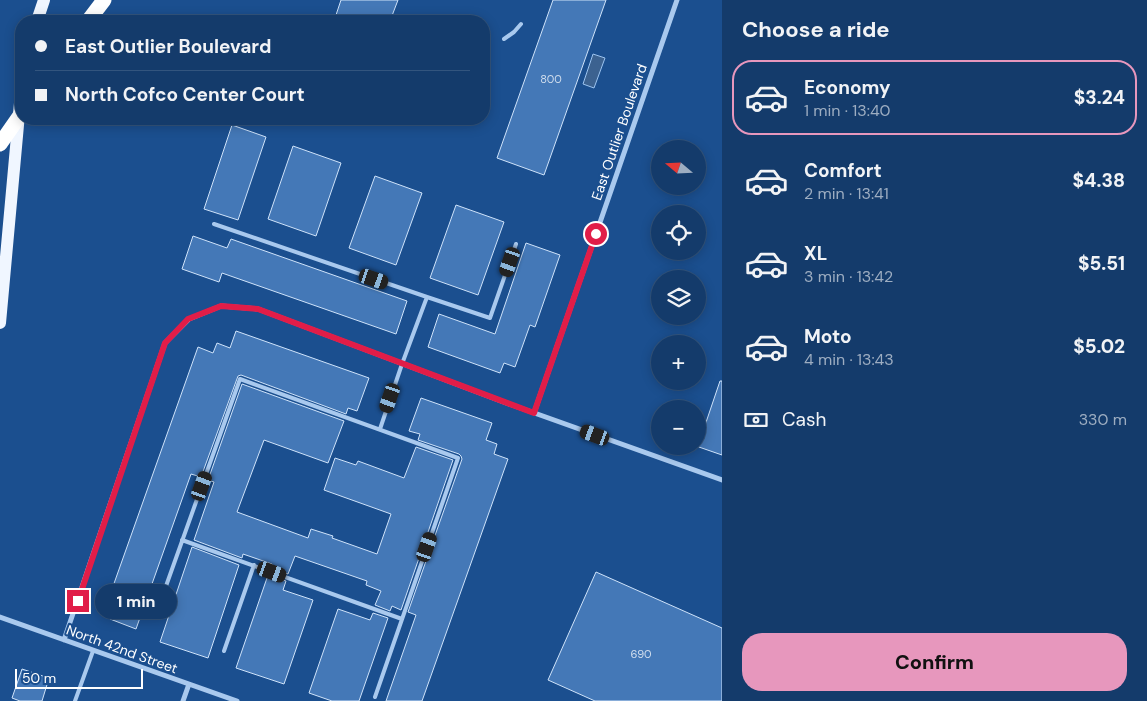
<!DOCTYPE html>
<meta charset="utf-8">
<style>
:root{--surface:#143b6b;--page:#1d4271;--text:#f1f3f6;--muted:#9dadc1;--line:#33557e;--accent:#e797bd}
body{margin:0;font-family:"DM Sans",sans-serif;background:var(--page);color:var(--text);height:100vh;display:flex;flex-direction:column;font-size:19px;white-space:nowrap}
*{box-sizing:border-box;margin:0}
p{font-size:16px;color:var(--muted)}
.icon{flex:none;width:28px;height:28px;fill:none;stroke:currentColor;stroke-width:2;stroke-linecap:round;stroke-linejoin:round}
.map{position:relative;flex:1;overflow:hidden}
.sheet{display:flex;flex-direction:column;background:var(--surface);width:425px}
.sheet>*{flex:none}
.banner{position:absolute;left:15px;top:15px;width:475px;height:110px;border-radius:20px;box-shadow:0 2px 12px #0003,0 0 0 1px var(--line);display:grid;align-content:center;height:110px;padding:0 20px;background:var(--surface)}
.needle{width:32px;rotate:289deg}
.fabs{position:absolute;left:651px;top:140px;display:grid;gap:10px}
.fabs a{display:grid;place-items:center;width:55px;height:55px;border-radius:50%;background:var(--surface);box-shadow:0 2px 12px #0003,0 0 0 1px var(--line);font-size:25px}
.scale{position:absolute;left:15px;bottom:12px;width:128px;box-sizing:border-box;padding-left:5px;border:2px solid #fff;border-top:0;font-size:14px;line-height:18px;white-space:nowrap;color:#fff;-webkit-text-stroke:4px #1b4f8f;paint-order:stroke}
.end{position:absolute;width:22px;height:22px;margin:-11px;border:6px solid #e11d48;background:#fff;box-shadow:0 0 0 2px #fff}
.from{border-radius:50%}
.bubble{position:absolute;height:35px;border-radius:18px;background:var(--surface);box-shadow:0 2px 12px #0003,0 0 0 1px var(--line);font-size:16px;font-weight:800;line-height:35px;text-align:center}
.car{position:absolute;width:15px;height:30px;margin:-15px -8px;border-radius:6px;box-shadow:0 0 4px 1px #0007;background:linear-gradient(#222 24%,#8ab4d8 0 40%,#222 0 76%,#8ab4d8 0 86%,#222 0)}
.banner b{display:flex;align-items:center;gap:18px;height:48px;font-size:19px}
.banner b+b{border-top:1px solid var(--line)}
.banner i{width:12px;height:12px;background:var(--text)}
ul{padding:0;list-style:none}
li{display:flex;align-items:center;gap:15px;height:75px;margin:0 10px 8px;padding:0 10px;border:2px solid transparent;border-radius:20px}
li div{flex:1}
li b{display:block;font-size:19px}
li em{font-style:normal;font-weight:800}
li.current{border-color:var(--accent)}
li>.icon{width:45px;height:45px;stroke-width:1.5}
h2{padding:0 20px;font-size:22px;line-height:60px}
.pay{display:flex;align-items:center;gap:12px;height:55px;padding:0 20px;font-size:19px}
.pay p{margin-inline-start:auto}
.button{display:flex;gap:10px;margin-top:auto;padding:10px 20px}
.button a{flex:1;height:58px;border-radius:20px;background:var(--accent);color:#111;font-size:20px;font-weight:800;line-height:58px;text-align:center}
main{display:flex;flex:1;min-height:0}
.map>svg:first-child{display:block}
.water{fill:#3c6290;stroke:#9cc4f0}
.building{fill:#4478b7;stroke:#cfe3fa}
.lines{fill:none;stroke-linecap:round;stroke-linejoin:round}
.service{stroke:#a9c9ee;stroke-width:4}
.minor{stroke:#a9c9ee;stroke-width:5}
.primary{stroke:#f0f6ff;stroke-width:12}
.motorway{stroke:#fff;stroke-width:15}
.motorway-bridge{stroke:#fff;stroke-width:15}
.route{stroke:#e11d48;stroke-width:6}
.labels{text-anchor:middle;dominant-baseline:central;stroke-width:4;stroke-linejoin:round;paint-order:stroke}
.number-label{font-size:11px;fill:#d0dded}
.street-label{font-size:14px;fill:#fff;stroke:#1b4f8f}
</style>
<main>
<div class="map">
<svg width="722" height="701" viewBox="0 0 722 701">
<rect width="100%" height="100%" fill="#1b4f8f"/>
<path class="water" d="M593,54L605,58L594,88L583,84Z"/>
<path class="building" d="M341,0H398L390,21H334Z
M553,0H606L544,175L497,158Z
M232,125L266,137L238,220L204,209Z
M293,146L341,163L316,236L268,219Z
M375,176L422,193L396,265L349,248Z
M456,205L504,222L478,295L430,278Z
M193,236L227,248L231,239L407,301L396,334L222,273L219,282L182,269Z
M526,243L560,255L535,327L530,325L515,367L504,363L500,373L428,347L439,314L495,334Z
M236,331L369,378L357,411L348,408L346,414L241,375L238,376L201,477L191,474L136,629L110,619L113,609L106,606L198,347L213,353L217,343L230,348Z
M720,381H722V455L696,446H698Z
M242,384L344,421L328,463L264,440L237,512L308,538L311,529L333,536L332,538L377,554L391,514L324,490L335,458L356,465L358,461L404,478L416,447L453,460L401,610L392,606L390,611L375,605L381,591L366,585L367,581L295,556L288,574L271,568L272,564L243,554L242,558L194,540L214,482L208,480Z
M421,398L492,423L486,440L497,444L494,454L508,459L422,701H386L416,615L408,612L462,459L461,456L459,454L418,440L420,434L409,431Z
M192,547L239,565L208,658L160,642Z
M596,572L722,628V701H595L548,680Z
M268,575L286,581L283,590L313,600L284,684L236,668Z
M338,609L370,620L373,613L388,618L359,701H332L309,693Z
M22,669L49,678L42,701H20L12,698Z"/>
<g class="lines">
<path class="service" d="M504,39L514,32L521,24
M214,224L427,297L402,364L380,429
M427,297L490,318L516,244
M182,540L402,619
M156,614L240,379L458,458L375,697
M224,651L254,565
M75,701L93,651"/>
<path class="minor" d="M534,413L677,0
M0,617L237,701
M64,640L165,343L189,319L221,306L258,309L512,405L722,480
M183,701L189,684"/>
<path class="primary" d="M37,21L44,0
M0,323L21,92"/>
<path class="motorway" d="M88,21L104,0"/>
<path class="motorway-bridge" d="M0,144L21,114"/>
</g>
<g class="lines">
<path class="route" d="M78,601L165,343L188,319L221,306L258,309L534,413L596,234"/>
</g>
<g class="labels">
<g class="number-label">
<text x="551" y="79">800</text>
<text x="641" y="654">690</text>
</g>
<g class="street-label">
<text transform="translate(619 132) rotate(-71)">East Outlier Boulevard</text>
<text transform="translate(122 649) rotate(20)">North 42nd Street</text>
</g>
</g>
</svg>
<div class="fabs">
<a><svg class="needle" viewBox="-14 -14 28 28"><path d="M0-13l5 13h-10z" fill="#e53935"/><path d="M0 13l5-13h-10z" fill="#9dadc1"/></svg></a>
<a><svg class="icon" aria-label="locate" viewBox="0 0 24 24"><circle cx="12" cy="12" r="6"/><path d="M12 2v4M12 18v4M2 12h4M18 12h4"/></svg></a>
<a><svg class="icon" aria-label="layers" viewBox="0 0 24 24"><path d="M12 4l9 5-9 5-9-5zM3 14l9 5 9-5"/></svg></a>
<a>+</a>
<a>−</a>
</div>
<div class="scale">50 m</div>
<i class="end from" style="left:596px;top:234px"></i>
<i class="end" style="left:78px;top:601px"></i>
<div class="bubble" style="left:95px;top:584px;width:82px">1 min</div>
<i class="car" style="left:510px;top:262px;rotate:199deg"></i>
<i class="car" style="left:374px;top:279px;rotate:109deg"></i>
<i class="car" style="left:390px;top:398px;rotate:199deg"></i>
<i class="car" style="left:595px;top:435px;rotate:290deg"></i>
<i class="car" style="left:202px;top:486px;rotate:20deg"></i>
<i class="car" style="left:427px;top:547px;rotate:19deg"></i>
<i class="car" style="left:272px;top:572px;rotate:110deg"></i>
<div class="banner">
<b><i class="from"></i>East Outlier Boulevard</b>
<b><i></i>North Cofco Center Court</b>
</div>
</div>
<section class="sheet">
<h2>Choose a ride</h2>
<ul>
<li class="current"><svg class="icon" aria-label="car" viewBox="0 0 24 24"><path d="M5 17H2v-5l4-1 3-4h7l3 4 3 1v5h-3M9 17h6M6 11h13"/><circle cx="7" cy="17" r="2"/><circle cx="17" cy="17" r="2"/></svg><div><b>Economy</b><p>1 min · 13:40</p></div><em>$3.24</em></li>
<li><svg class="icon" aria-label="car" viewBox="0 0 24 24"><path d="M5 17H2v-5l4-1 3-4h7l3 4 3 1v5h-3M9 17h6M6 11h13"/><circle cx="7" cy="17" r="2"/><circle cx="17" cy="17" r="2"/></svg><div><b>Comfort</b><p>2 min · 13:41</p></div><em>$4.38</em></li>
<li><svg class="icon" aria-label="car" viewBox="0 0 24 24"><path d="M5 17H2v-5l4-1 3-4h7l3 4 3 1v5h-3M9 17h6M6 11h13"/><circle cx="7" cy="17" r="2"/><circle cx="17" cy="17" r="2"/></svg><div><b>XL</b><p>3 min · 13:42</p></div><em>$5.51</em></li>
<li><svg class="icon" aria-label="car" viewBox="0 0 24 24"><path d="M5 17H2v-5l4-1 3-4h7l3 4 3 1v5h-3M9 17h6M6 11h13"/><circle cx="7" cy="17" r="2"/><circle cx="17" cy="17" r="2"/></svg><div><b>Moto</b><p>4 min · 13:43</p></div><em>$5.02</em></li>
</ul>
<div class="pay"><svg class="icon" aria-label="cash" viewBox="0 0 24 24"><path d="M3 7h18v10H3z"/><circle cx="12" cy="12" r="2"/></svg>Cash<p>330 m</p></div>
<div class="button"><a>Confirm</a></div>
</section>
</main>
